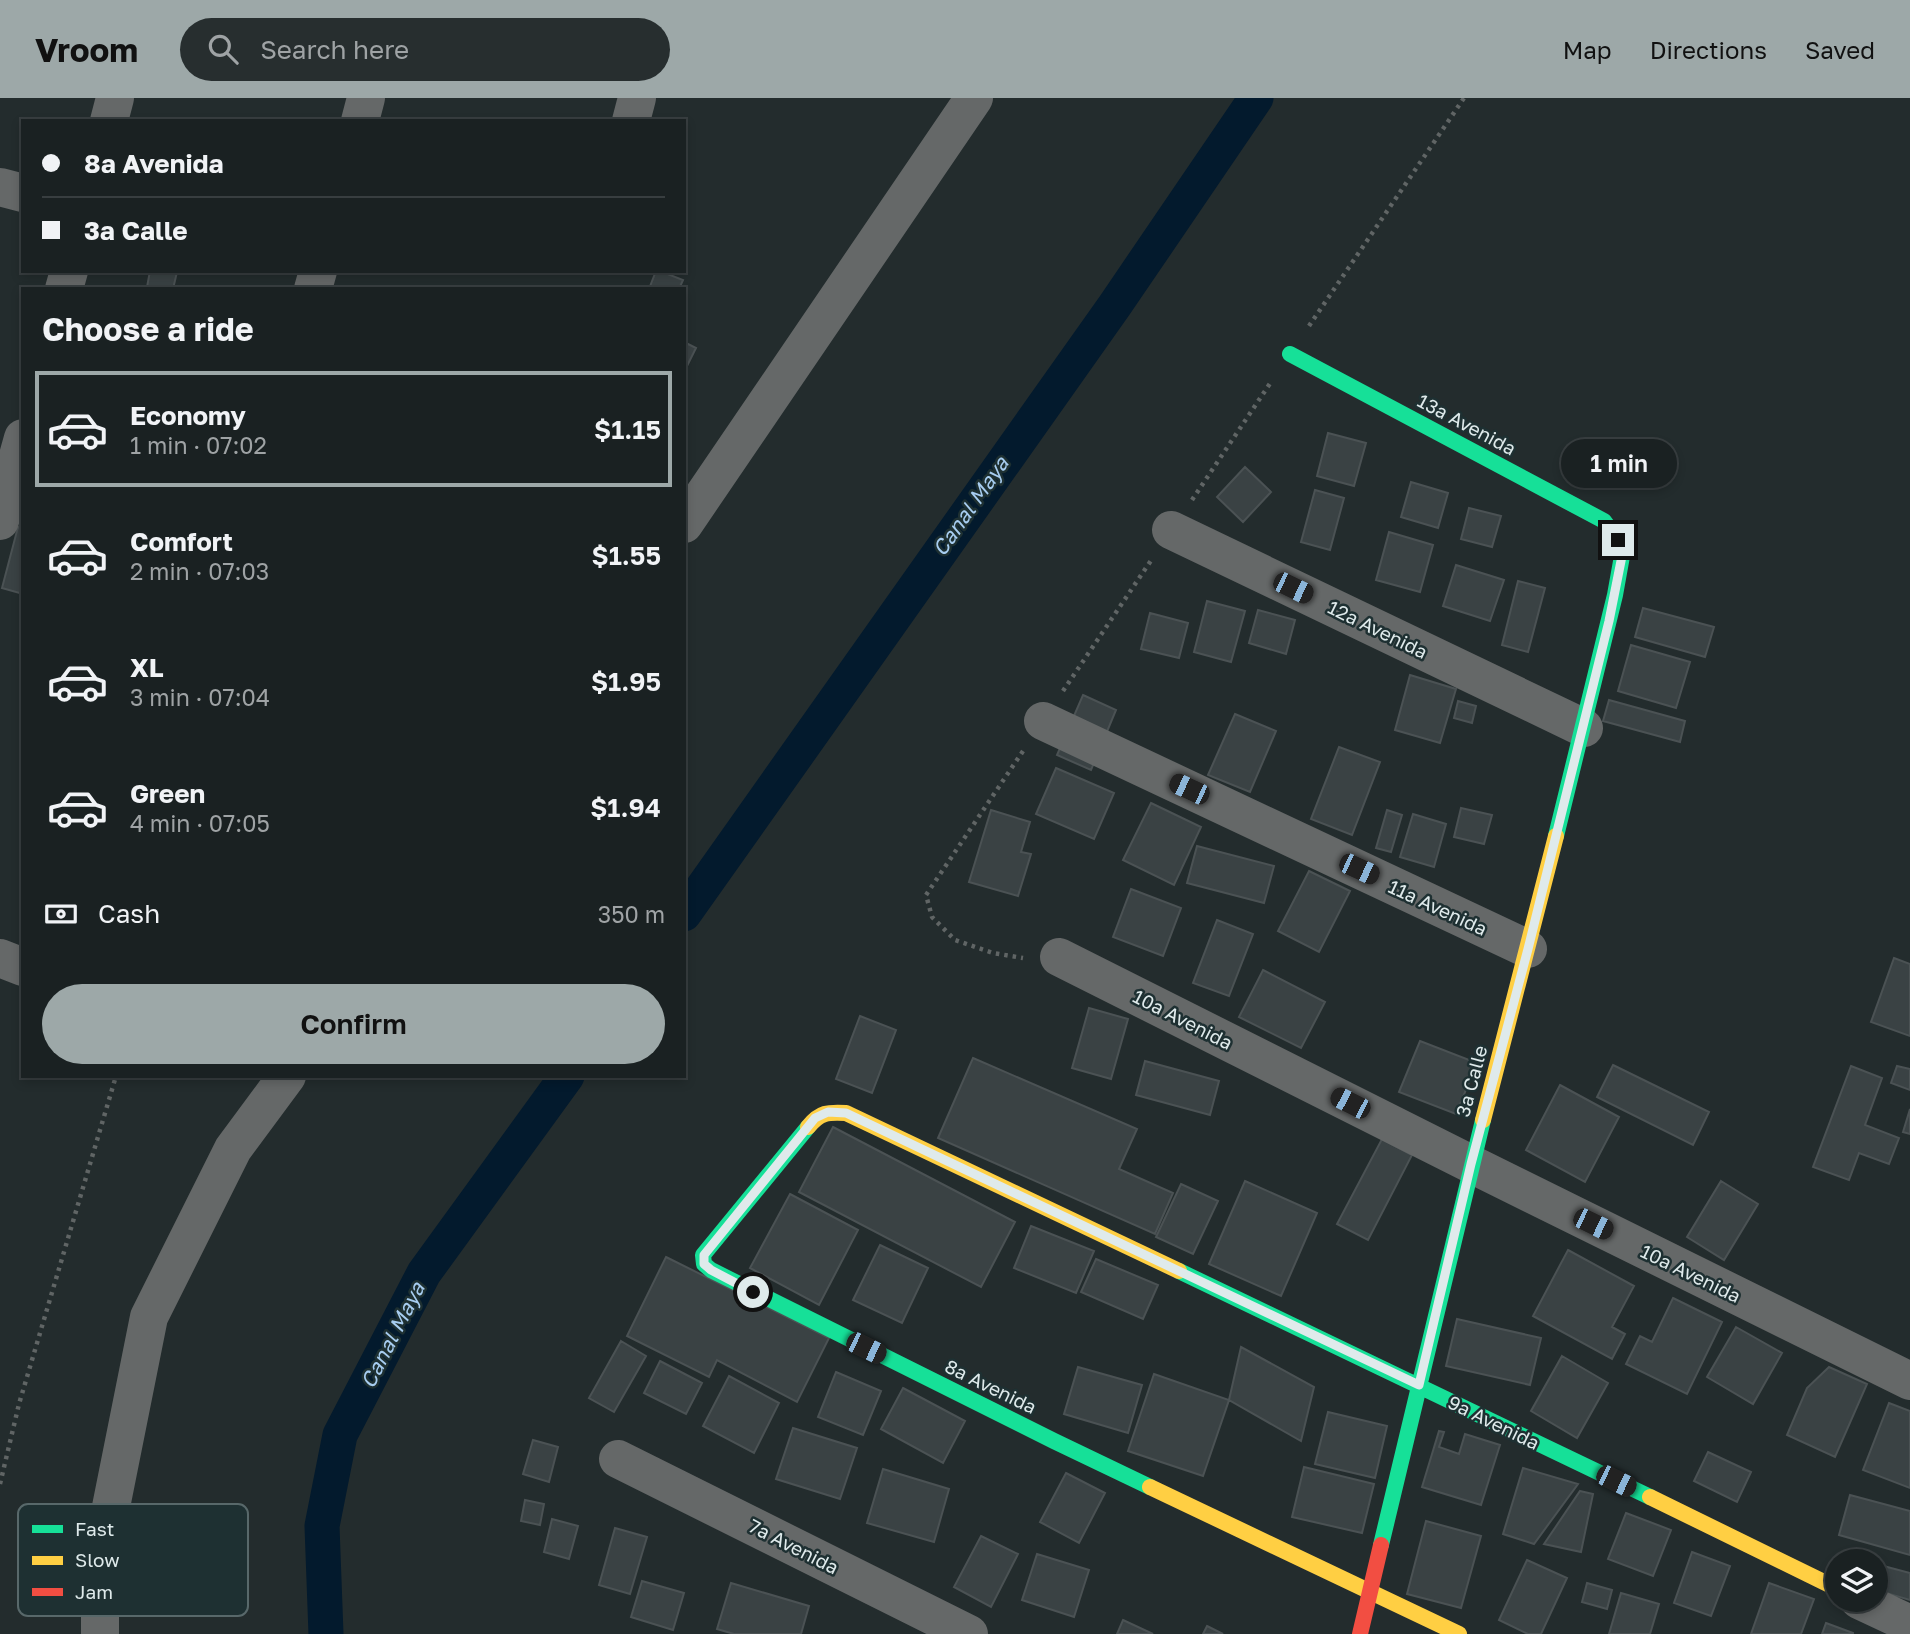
<!DOCTYPE html>
<meta charset="utf-8">
<style>
:root{--surface:#1a2122;--page:#272e2f;--text:#f1f3f6;--muted:#9fa3a5;--line:#383e40;--accent:#9da8a8}
body{margin:0;font-family:"Golos Text",sans-serif;background:var(--page);color:var(--text);height:100vh;display:flex;flex-direction:column;font-size:26px;white-space:nowrap}
*{box-sizing:border-box;margin:0}
p{font-size:23px;color:var(--muted)}
.icon{flex:none;width:38px;height:38px;fill:none;stroke:currentColor;stroke-width:2;stroke-linecap:round;stroke-linejoin:round}
.map{position:relative;flex:1;overflow:hidden}
.drawer{position:absolute;left:21px;top:189px;width:665px;height:791px;display:flex;flex-direction:column;background:var(--surface);border-radius:0px;box-shadow:0 4px 10px #0003,0 0 0 2px var(--line)}
.drawer>*{flex:none}
.banner{position:absolute;left:21px;top:21px;width:665px;height:154px;border-radius:0px;box-shadow:0 4px 10px #0003,0 0 0 2px var(--line);display:grid;align-content:center;height:154px;padding:0 21px;background:var(--surface)}
.controls{position:absolute;left:1825px;top:1451px;display:grid;gap:14px}
.controls a{display:grid;place-items:center;width:63px;height:63px;border-radius:50%;background:var(--surface);box-shadow:0 4px 10px #0003,0 0 0 2px var(--line);font-size:35px}
.end{position:absolute;width:32px;height:32px;margin:-16px;border:9px solid #dfeaeb;background:#111;box-shadow:0 0 0 4px #111}
.from{border-radius:50%}
.bubble{position:absolute;height:49px;border-radius:24px;background:var(--surface);box-shadow:0 4px 10px #0003,0 0 0 2px var(--line);font-size:23px;font-weight:600;line-height:49px;text-align:center}
.car{position:absolute;width:21px;height:42px;margin:-21px -10px;border-radius:9px;box-shadow:0 0 5px 2px #0007;background:linear-gradient(#222 24%,#8ab4d8 0 40%,#222 0 76%,#8ab4d8 0 86%,#222 0)}
.banner b{display:flex;align-items:center;gap:24px;height:66px;font-size:26px}
.banner b+b{border-top:2px solid var(--line)}
.banner i{width:18px;height:18px;background:var(--text)}
ul{padding:0;list-style:none}
li{display:flex;align-items:center;gap:21px;height:116px;margin:0 14px 10px;padding:0 7px;border:4px solid transparent;border-radius:0px}
li div{flex:1}
li b{display:block;font-size:26px}
li em{font-style:normal;font-weight:600}
li.selected{border-color:var(--accent)}
li>.icon{width:63px;height:63px;stroke-width:1.5}
h2{padding:0 21px;font-size:32px;line-height:84px}
.pay{display:flex;align-items:center;gap:18px;height:77px;padding:0 21px;font-size:26px}
.pay p{margin-inline-start:auto}
.cta{display:flex;gap:14px;margin-top:auto;padding:14px 21px}
.cta a{flex:1;height:80px;border-radius:42px;background:var(--accent);color:#111;font-size:28px;font-weight:600;line-height:80px;text-align:center}
header{display:flex;align-items:center;gap:42px;box-sizing:border-box;height:98px;padding:0 35px;background:var(--accent);color:#111}
header strong{font-size:33px}
nav{display:flex;gap:38px;margin-inline-start:auto;font-size:24px}
.search{width:490px;height:63px;background:var(--page);display:flex;align-items:center;gap:18px;box-sizing:border-box;padding:0 24px;border-radius:38px;color:var(--muted);font-size:26px}
.map>svg:first-child{display:block}
.lines{fill:none;stroke-linecap:round;stroke-linejoin:round}
.canal{stroke:#031a2d;stroke-width:35}
.building{fill:#3a4244;stroke:#4b5254;stroke-width:2}
.path{stroke:#606565;stroke-width:4.5;stroke-dasharray:3.5 5;stroke-linecap:butt}
.street{stroke:#656868;stroke-width:38}
.fast{stroke:#16e098;stroke-width:16}
.slow{stroke:#ffcf43;stroke-width:16}
.jam{stroke:#f24e42;stroke-width:16}
.route{stroke:#dfeaeb;stroke-width:9}
.labels{text-anchor:middle;dominant-baseline:central;stroke-width:5;stroke-linejoin:round;paint-order:stroke}
.street-label{font-size:19px;fill:#dfeaeb;stroke:#1e3032}
.water-label{font-size:21px;font-style:italic;fill:#a7cdf0;stroke:#1e3032}
.key{fill:#1e3032;stroke:#58686a;stroke-width:2}
.key-label{font-size:19px;fill:#dfeaeb}
</style>
<header>
<strong>Vroom</strong>
<div class="search"><svg class="icon" aria-label="search" viewBox="0 0 24 24"><circle cx="10" cy="10" r="6"/><path d="M15 15l6 6"/></svg>Search here</div>
<nav><a>Map</a><a>Directions</a><a>Saved</a></nav>
</header>
<div class="map">
<svg width="1910" height="1536" viewBox="0 0 1910 1536">
<rect width="100%" height="100%" fill="#232c2d"/>
<g class="lines">
<path class="canal" d="M684,816L1115,207L1256,0
M326,1536L322,1428L340,1337L424,1175L567,978"/>
</g>
<path class="building" d="M150,173L177,174L173,191L147,189Z
M656,173H660L683,182L679,191H649Z
M684,244L696,250L684,274Z
M1328,335L1366,345L1354,388L1317,378Z
M1245,369L1271,394L1243,424L1217,399Z
M1411,384L1448,395L1438,430L1401,419Z
M1315,392L1344,400L1330,452L1301,444Z
M1469,410L1501,418L1492,449L1461,441Z
M18,429L23,431V496L2,490Z
M1389,434L1433,447L1420,494L1376,482Z
M1456,467L1504,482L1490,523L1443,508Z
M1518,483L1545,490L1528,554L1502,547Z
M1207,503L1245,513L1231,564L1194,554Z
M1643,510L1714,529L1705,559L1635,539Z
M1258,512L1295,522L1286,556L1249,545Z
M1150,515L1188,525L1179,560L1141,551Z
M1631,547L1690,564L1676,610L1618,593Z
M1410,577L1456,591L1440,645L1395,632Z
M1083,597L1116,612L1091,672L1057,657Z
M1609,602L1685,623L1680,644L1603,623Z
M1458,603L1476,608L1472,625L1454,620Z
M1235,616L1276,633L1250,694L1208,677Z
M1339,649L1380,664L1352,737L1311,721Z
M1056,670L1114,695L1094,741L1036,716Z
M1151,705L1201,729L1174,787L1123,762Z
M1461,710L1492,717L1484,746L1454,739Z
M991,712L1030,724L1021,754L1031,756L1018,798L969,784Z
M1387,712L1402,717L1391,754L1376,750Z
M1413,716L1446,726L1434,769L1400,759Z
M1197,748L1274,768L1264,805L1187,785Z
M1309,773L1350,793L1319,854L1278,833Z
M1131,791L1181,810L1163,858L1113,839Z
M1217,822L1253,836L1229,898L1193,885Z
M1894,860L1910,866V938L1871,924Z
M1263,872L1325,904L1301,950L1239,919Z
M1089,910L1128,921L1111,981L1072,970Z
M860,918L896,932L872,995L836,981Z
M1420,943L1477,965L1456,1016L1399,994Z
M973,960L1137,1031L1119,1071L1173,1095L1155,1136L938,1040Z
M1145,963L1219,983L1210,1017L1136,997Z
M1613,967L1709,1014L1693,1047L1597,999Z
M1851,968L1882,980L1865,1027L1899,1040L1889,1066L1859,1055L1849,1082L1813,1069Z
M1897,968L1910,971V992L1891,985Z
M1560,987L1619,1019L1585,1084L1526,1052Z
M1910,1011V1036L1903,1034Z
M833,1029L1015,1124L981,1189L799,1094Z
M1382,1041L1412,1057L1368,1142L1337,1126Z
M1245,1083L1317,1115L1281,1198L1209,1166Z
M1721,1083L1758,1106L1724,1162L1687,1139Z
M1181,1086L1218,1103L1193,1156L1156,1139Z
M790,1096L858,1132L819,1207L750,1170Z
M1031,1128L1094,1153L1076,1195L1014,1170Z
M880,1147L928,1170L902,1225L853,1202Z
M1568,1152L1634,1188L1612,1229L1625,1236L1612,1261L1533,1218Z
M666,1159L829,1240L797,1304L717,1262L709,1279L627,1238Z
M1096,1161L1158,1187L1143,1221L1081,1194Z
M1673,1200L1722,1224L1687,1296L1626,1266L1640,1238L1652,1244Z
M1457,1221L1541,1240L1530,1287L1446,1268Z
M1736,1229L1782,1255L1753,1306L1707,1279Z
M621,1243L646,1258L614,1314L589,1300Z
M1241,1249L1314,1289L1301,1343L1229,1302Z
M1562,1258L1608,1285L1577,1340L1531,1313Z
M660,1263L702,1285L686,1316L644,1295Z
M1078,1269L1142,1287L1128,1335L1064,1316Z
M1829,1269L1867,1286L1835,1359L1787,1337L1807,1290Z
M836,1274L881,1293L863,1337L818,1319Z
M1154,1276L1229,1302L1203,1378L1128,1353Z
M729,1278L779,1305L754,1355L703,1328Z
M903,1290L965,1323L943,1365L881,1331Z
M1889,1305L1910,1313V1390L1863,1372Z
M1328,1314L1387,1328L1375,1380L1315,1366Z
M793,1330L857,1350L840,1401L776,1381Z
M1439,1333L1444,1334L1439,1349L1459,1356L1465,1336L1500,1347L1481,1407L1422,1389Z
M533,1342L558,1349L549,1384L523,1376Z
M1708,1354L1751,1374L1737,1404L1694,1383Z
M1304,1369L1374,1386L1362,1435L1292,1419Z
M1523,1370L1578,1386L1534,1446L1503,1436Z
M883,1371L949,1391L934,1444L867,1425Z
M1066,1375L1105,1395L1079,1445L1040,1424Z
M1580,1393L1593,1396L1581,1454L1544,1446Z
M1850,1397L1910,1413V1457L1839,1437Z
M525,1402L544,1406L540,1427L521,1423Z
M1626,1415L1671,1432L1653,1478L1608,1461Z
M552,1421L578,1428L569,1461L544,1454Z
M1426,1423L1481,1438L1461,1510L1407,1496Z
M615,1430L647,1439L630,1496L599,1487Z
M981,1438L1018,1456L991,1509L954,1489Z
M1692,1454L1730,1468L1711,1518L1674,1505Z
M1037,1456L1089,1472L1074,1519L1022,1502Z
M1527,1462L1567,1480L1541,1536H1528L1499,1522Z
M1876,1466L1910,1475V1502L1876,1492Z
M642,1483L684,1495L673,1532L631,1519Z
M731,1485L809,1508L801,1536H734L717,1531Z
M1587,1485L1612,1492L1607,1511L1582,1504Z
M1769,1485L1814,1501L1801,1536H1751Z
M1621,1495L1659,1506L1650,1536H1609Z
M1123,1522L1153,1536H1117Z
M1826,1525L1853,1535V1536H1822Z
M1207,1528L1223,1536H1203Z"/>
<g class="lines">
<path class="path" d="M1309,228L1464,0
M1192,402L1271,284
M1063,593L1152,461
M1023,653L926,797L932,819L955,842L993,855L1023,860
M0,1386L19,1306L116,978"/>
<path class="street" d="M109,23L115,0
M360,23L366,0
M631,23L637,0
M0,89L23,95
M64,191L69,173
M313,191L318,173
M0,423L23,340
M684,426L974,0
M1171,432L1584,630
M1043,623L1528,851
M1059,859L1471,1066L1910,1283
M0,860L23,869
M618,1361L969,1536
M1859,1502L1910,1526
M100,1536V1464L149,1219L233,1051L287,978"/>
<path class="fast" d="M1290,256L1604,423L1618,442L1622,458L1615,497L1556,738
M808,1029L703,1157L704,1166L711,1172L1054,1343L1150,1389
M1179,1173L1650,1399
M1381,1447L1483,1022"/>
<path class="slow" d="M1483,1022L1556,738
M808,1029C820,1014 828,1014 846,1015L1179,1173
M1150,1389L1459,1536
M1650,1399L1838,1491"/>
<path class="jam" d="M1360,1536L1381,1447"/>
</g>
<g class="lines">
<path class="route" d="M753,1194L711,1172L704,1166V1157L815,1020L828,1014L846,1015L1419,1287L1471,1066L1528,851L1609,523L1622,458L1618,442"/>
</g>
<g class="labels">
<g class="street-label">
<text transform="translate(1467 326) rotate(28)">13a Avenida</text>
<text transform="translate(1378 531) rotate(26)">12a Avenida</text>
<text transform="translate(1438 809) rotate(25)">11a Avenida</text>
<text transform="translate(1183 921) rotate(27)">10a Avenida</text>
<text transform="translate(1471 983) rotate(-75)">3a Calle</text>
<text transform="translate(1691 1175) rotate(26)">10a Avenida</text>
<text transform="translate(991 1288) rotate(26)">8a Avenida</text>
<text transform="translate(1494 1324) rotate(26)">9a Avenida</text>
<text transform="translate(794 1448) rotate(27)">7a Avenida</text>
</g>
<g class="water-label">
<text transform="translate(970 408) rotate(-55)">Canal Maya</text>
<text transform="translate(392 1237) rotate(-63)">Canal Maya</text>
</g>
</g>
<rect x="18" y="1406" width="230" height="112" rx="10" class="key"/>
<rect x="32" y="1427" width="31" height="8" fill="#16e098"/>
<rect x="32" y="1458" width="31" height="9" fill="#ffcf43"/>
<rect x="32" y="1490" width="31" height="8" fill="#f24e42"/>
<g class="key-label">
<text x="75" y="1438">Fast</text>
<text x="75" y="1469">Slow</text>
<text x="75" y="1501">Jam</text>
</g>
</svg>
<div class="controls">
<a><svg class="icon" aria-label="layers" viewBox="0 0 24 24"><path d="M12 4l9 5-9 5-9-5zM3 14l9 5 9-5"/></svg></a>
</div>
<i class="end from" style="left:753px;top:1194px"></i>
<i class="end" style="left:1618px;top:442px"></i>
<div class="bubble" style="left:1561px;top:341px;width:116px">1 min</div>
<i class="car" style="left:1293px;top:490px;rotate:116deg"></i>
<i class="car" style="left:1189px;top:691px;rotate:295deg"></i>
<i class="car" style="left:1359px;top:771px;rotate:115deg"></i>
<i class="car" style="left:1350px;top:1005px;rotate:297deg"></i>
<i class="car" style="left:1593px;top:1126px;rotate:116deg"></i>
<i class="car" style="left:866px;top:1250px;rotate:116deg"></i>
<i class="car" style="left:1616px;top:1383px;rotate:116deg"></i>
<div class="banner">
<b><i class="from"></i>8a Avenida</b>
<b><i></i>3a Calle</b>
</div>
<section class="drawer">
<h2>Choose a ride</h2>
<ul>
<li class="selected"><svg class="icon" aria-label="car" viewBox="0 0 24 24"><path d="M5 17H2v-5l4-1 3-4h7l3 4 3 1v5h-3M9 17h6M6 11h13"/><circle cx="7" cy="17" r="2"/><circle cx="17" cy="17" r="2"/></svg><div><b>Economy</b><p>1 min · 07:02</p></div><em>$1.15</em></li>
<li><svg class="icon" aria-label="car" viewBox="0 0 24 24"><path d="M5 17H2v-5l4-1 3-4h7l3 4 3 1v5h-3M9 17h6M6 11h13"/><circle cx="7" cy="17" r="2"/><circle cx="17" cy="17" r="2"/></svg><div><b>Comfort</b><p>2 min · 07:03</p></div><em>$1.55</em></li>
<li><svg class="icon" aria-label="car" viewBox="0 0 24 24"><path d="M5 17H2v-5l4-1 3-4h7l3 4 3 1v5h-3M9 17h6M6 11h13"/><circle cx="7" cy="17" r="2"/><circle cx="17" cy="17" r="2"/></svg><div><b>XL</b><p>3 min · 07:04</p></div><em>$1.95</em></li>
<li><svg class="icon" aria-label="car" viewBox="0 0 24 24"><path d="M5 17H2v-5l4-1 3-4h7l3 4 3 1v5h-3M9 17h6M6 11h13"/><circle cx="7" cy="17" r="2"/><circle cx="17" cy="17" r="2"/></svg><div><b>Green</b><p>4 min · 07:05</p></div><em>$1.94</em></li>
</ul>
<div class="pay"><svg class="icon" aria-label="cash" viewBox="0 0 24 24"><path d="M3 7h18v10H3z"/><circle cx="12" cy="12" r="2"/></svg>Cash<p>350 m</p></div>
<div class="cta"><a>Confirm</a></div>
</section>
</div>
